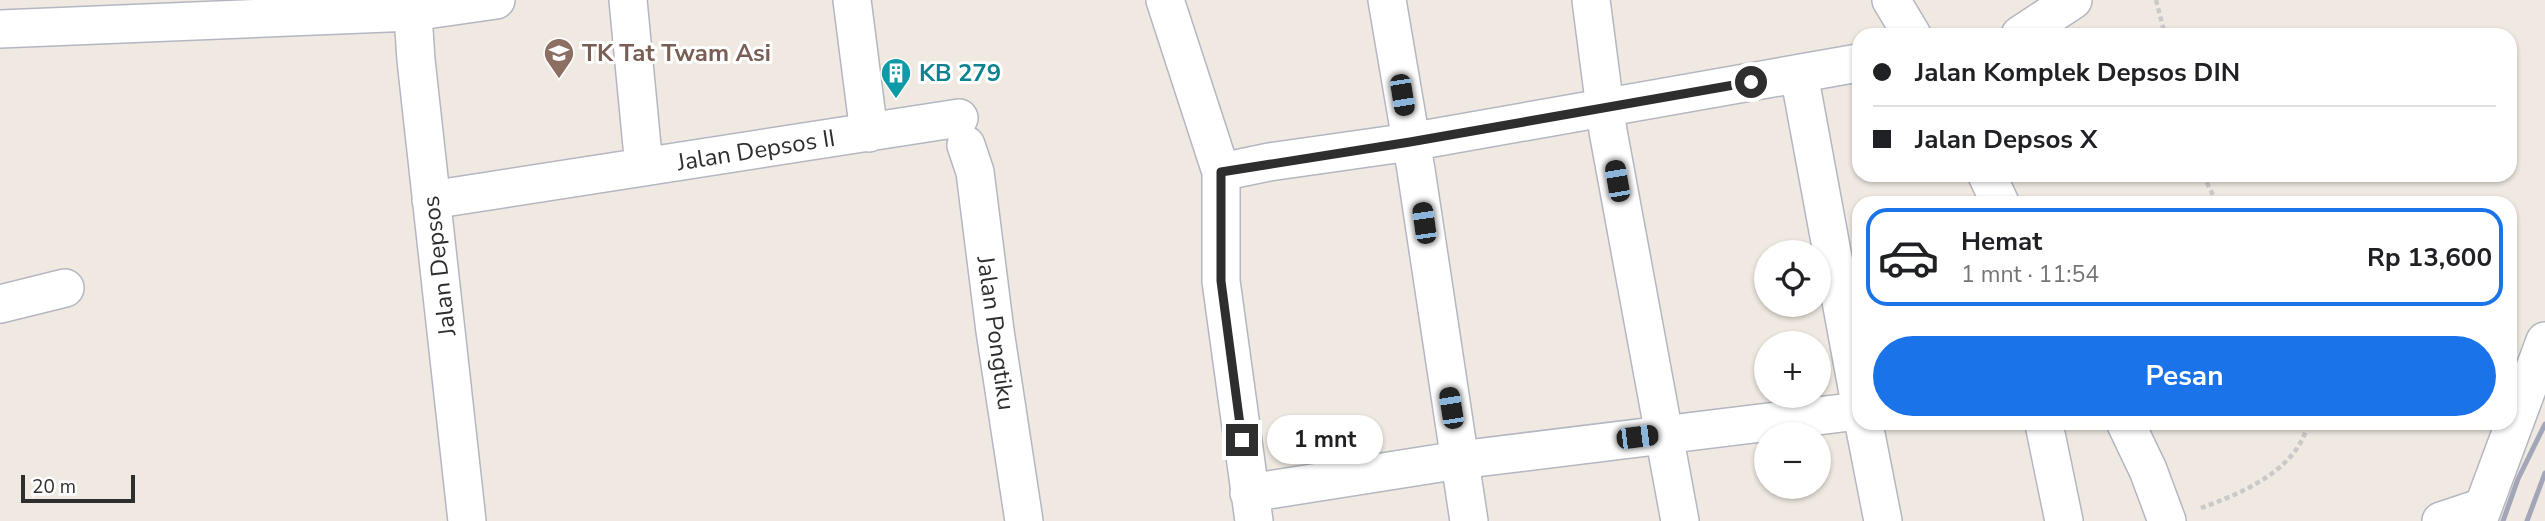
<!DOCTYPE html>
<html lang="id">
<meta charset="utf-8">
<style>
:root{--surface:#fff;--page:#f6f6f6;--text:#202124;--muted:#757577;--line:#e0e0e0;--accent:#1a73e8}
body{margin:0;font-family:"Nunito Sans",sans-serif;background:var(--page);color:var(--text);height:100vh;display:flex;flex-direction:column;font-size:26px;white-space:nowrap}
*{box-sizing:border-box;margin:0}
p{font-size:23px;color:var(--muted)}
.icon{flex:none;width:38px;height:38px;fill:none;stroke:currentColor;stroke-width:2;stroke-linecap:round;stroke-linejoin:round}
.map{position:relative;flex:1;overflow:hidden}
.panel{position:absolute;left:1852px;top:196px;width:665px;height:234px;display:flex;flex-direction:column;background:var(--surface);border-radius:21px;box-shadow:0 2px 5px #0004}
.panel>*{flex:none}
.hud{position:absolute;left:1852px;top:28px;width:665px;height:154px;border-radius:21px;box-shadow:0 2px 5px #0004;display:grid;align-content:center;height:154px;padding:0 21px;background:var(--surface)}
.controls{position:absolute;left:1754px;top:240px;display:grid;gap:14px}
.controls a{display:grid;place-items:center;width:77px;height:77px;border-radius:50%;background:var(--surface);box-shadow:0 2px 5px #0004;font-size:35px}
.scale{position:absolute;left:21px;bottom:18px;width:114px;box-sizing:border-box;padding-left:7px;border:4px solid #2e2e2e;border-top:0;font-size:19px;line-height:24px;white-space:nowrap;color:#2e2e2e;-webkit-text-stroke:5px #fff;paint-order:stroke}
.end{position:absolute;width:32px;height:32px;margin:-16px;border:9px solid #2e2e2e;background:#fff;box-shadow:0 0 0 4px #fff}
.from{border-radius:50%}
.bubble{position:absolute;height:49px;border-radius:24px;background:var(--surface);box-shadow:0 2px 5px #0004;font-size:23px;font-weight:700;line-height:49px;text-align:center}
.car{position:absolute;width:21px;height:42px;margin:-21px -10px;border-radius:9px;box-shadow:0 0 5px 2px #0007;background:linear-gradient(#222 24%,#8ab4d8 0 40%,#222 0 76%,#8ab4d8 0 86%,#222 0)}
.hud b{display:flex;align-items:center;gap:24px;height:66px;font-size:26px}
.hud b+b{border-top:2px solid var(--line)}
.hud i{width:18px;height:18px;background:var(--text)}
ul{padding:12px 0 0;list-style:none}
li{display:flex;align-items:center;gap:21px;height:98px;margin:0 14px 10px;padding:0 7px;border:4px solid transparent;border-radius:21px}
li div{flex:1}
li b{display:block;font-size:26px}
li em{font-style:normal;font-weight:700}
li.selected{border-color:var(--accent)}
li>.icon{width:63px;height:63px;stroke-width:1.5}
.button{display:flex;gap:14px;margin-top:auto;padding:14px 21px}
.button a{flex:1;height:80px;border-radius:42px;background:var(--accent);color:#fff;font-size:28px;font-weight:700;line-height:80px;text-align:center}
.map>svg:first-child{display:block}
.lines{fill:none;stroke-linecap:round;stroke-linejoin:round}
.minor-casing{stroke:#b4b7c1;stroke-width:40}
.path{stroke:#c9c9c9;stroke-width:4.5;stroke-dasharray:5 3.5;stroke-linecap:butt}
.minor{stroke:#fff;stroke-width:37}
.rail{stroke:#a3a6b8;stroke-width:5}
.route{stroke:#2e2e2e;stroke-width:9}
.labels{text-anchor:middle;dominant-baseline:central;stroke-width:6;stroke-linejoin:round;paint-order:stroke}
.education-label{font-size:24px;font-weight:bold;fill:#785e54;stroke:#fff;text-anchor:start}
.culture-label{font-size:24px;font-weight:bold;fill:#0d838f;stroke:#fff;text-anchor:start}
.street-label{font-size:24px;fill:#2e2e2e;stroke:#fff}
</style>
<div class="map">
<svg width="2545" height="521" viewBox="0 0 2545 521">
<rect width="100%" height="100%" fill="#efe9e1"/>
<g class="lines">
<g class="minor-casing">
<path id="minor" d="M412,0L416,60L467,521
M628,0L644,167
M852,0L869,133
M1165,0L1221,172V281L1254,521
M1387,0L1416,170L1469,521
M1591,0L1608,131L1680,521
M1891,0L1912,35
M0,29L412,12L496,0
M2020,35L2073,0
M1799,74L1858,393
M966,145L975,172L995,331L1024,521
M1221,172L1269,162L1410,142L1858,63
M1987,175L2000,203
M431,200L959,118
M0,304L65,288
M1864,424L1883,521
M2044,424L2064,521
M2126,424L2148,470L2167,521
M1249,493L1459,460L1858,411
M2441,521L2483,507
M2478,521L2545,341"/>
</g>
<path class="path" d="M2156,0L2165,35
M2203,175L2217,203
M2201,508C2242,493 2296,471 2308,424"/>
<use href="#minor" class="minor"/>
<path class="rail" d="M2503,521L2518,479L2545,424
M2527,521L2545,473"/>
</g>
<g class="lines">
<path class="route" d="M1242,440L1221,281V172L1410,142L1751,82"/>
</g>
<defs>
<g id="school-pin" transform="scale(1.575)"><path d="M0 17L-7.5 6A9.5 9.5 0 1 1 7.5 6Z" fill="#8d6e63" stroke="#fff"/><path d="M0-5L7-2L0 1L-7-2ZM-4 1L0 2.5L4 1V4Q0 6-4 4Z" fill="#fff"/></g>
<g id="building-pin" transform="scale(1.575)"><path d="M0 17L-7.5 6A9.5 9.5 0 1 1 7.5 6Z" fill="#0f9aa8" stroke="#fff"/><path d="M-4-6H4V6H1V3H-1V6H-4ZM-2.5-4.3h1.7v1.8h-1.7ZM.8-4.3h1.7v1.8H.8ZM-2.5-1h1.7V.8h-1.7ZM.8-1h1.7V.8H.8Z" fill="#fff"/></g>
</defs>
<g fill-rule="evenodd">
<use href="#school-pin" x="559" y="53"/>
<use href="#building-pin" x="896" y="73"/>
</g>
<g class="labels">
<g class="education-label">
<text x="582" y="53">TK Tat Twam Asi</text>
</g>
<g class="culture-label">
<text x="919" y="73">KB 279</text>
</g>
<g class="street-label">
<text transform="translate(756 150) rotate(-9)">Jalan Depsos II</text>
<text transform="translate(439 266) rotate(-97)">Jalan Depsos</text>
<text transform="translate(996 333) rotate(82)">Jalan Pongtiku</text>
</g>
</g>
</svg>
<div class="controls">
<a><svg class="icon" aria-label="locate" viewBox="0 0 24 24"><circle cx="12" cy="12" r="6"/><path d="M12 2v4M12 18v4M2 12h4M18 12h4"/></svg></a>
<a>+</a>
<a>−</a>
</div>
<div class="scale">20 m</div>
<i class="end from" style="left:1751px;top:82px"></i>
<i class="end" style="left:1242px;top:440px"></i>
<div class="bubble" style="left:1267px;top:415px;width:116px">1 mnt</div>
<i class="car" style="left:1402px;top:95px;rotate:171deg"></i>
<i class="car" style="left:1617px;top:181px;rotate:350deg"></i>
<i class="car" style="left:1424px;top:223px;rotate:352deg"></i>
<i class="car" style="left:1451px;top:408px;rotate:351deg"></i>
<i class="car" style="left:1637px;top:437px;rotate:83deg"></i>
<div class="hud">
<b><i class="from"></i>Jalan Komplek Depsos DIN</b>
<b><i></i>Jalan Depsos X</b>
</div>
<section class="panel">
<ul>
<li class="selected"><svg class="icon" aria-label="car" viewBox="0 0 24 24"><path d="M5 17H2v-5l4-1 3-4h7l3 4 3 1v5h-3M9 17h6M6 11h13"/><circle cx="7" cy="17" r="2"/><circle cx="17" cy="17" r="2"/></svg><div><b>Hemat</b><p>1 mnt · 11:54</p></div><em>Rp 13,600</em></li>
</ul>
<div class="button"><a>Pesan</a></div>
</section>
</div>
